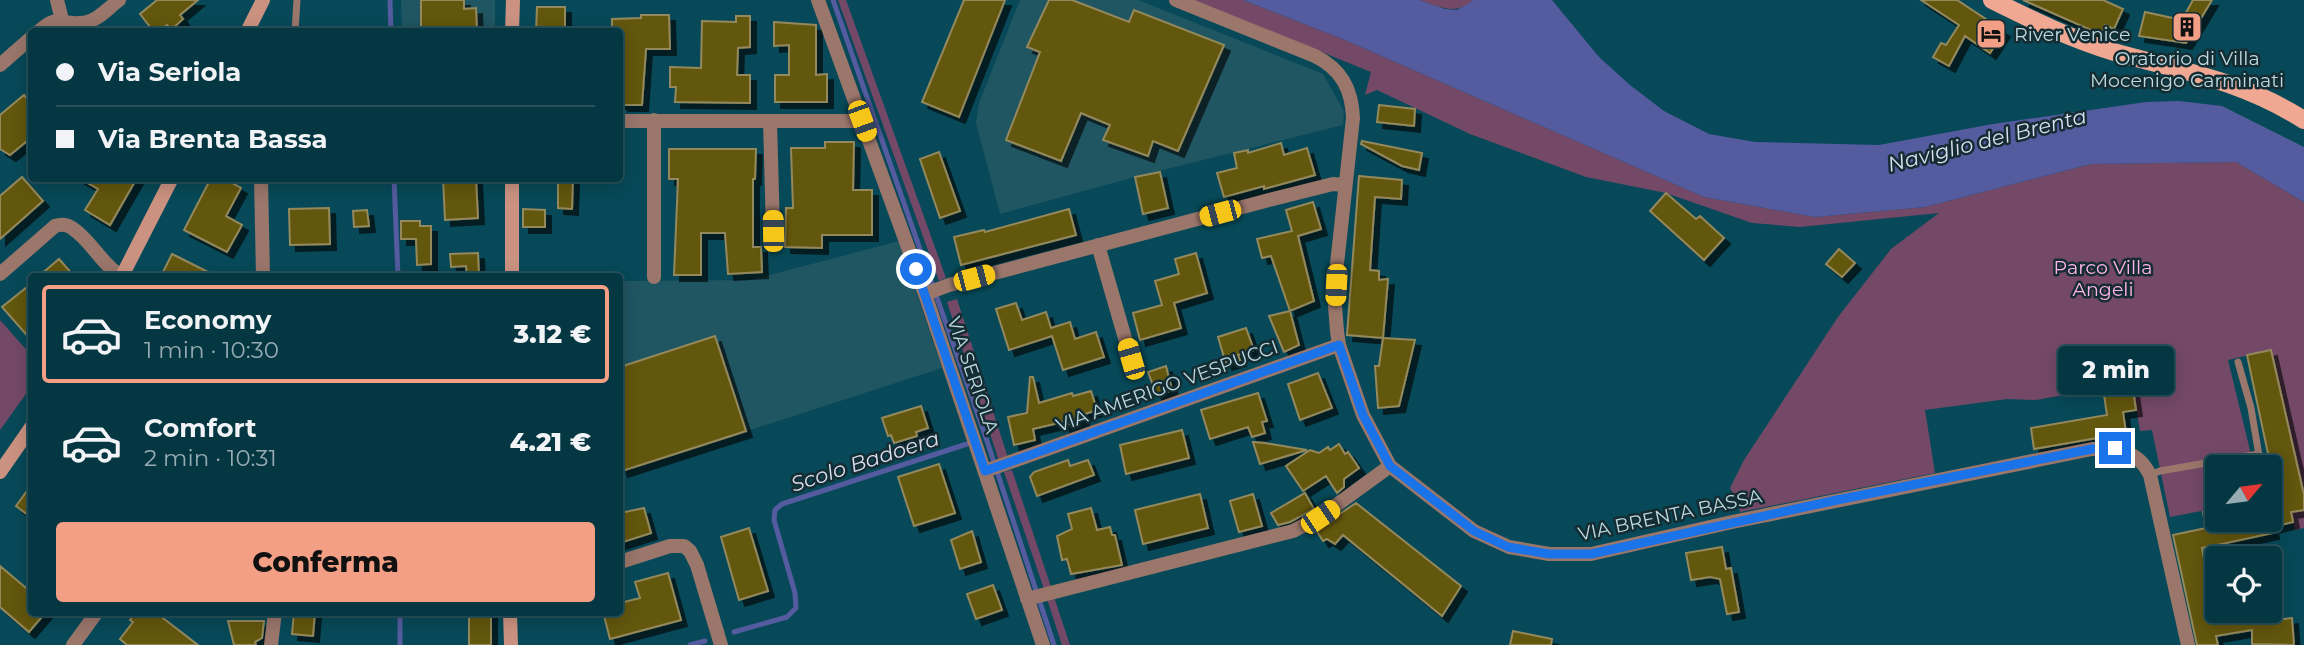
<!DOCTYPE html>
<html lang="it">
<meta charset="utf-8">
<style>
:root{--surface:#053742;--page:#13424d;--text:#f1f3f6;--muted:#97acb2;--line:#26515b;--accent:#f39f85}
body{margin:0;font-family:Montserrat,sans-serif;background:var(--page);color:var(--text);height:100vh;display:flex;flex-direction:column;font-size:26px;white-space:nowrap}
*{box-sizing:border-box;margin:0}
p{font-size:23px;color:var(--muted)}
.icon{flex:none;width:38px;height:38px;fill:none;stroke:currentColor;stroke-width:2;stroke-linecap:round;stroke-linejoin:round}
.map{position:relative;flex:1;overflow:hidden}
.panel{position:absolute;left:28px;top:273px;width:595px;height:343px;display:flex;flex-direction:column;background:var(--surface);border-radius:7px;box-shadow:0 4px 18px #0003,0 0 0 2px var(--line)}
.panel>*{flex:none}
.hud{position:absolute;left:28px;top:28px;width:595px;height:154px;border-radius:7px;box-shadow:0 4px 18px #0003,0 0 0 2px var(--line);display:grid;align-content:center;height:154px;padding:0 28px;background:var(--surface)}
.needle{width:46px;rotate:61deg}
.buttons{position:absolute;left:2205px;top:455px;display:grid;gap:14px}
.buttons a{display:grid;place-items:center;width:77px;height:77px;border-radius:7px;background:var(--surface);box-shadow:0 4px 18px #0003,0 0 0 2px var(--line);font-size:35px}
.end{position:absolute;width:32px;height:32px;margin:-16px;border:9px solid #1a73e8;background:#fff;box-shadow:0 0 0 4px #fff}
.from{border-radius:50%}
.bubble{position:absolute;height:49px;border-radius:7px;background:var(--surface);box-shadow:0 4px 18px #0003,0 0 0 2px var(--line);font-size:23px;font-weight:800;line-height:49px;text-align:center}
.car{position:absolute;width:21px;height:42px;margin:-21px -10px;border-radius:9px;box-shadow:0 0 5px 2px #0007;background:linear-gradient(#f5c518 24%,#345 0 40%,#f5c518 0 76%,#345 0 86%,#f5c518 0)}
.hud b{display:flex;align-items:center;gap:24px;height:66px;font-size:26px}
.hud b+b{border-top:2px solid var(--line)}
.hud i{width:18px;height:18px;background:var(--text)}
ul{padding:12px 0 0;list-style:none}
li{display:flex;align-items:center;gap:21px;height:98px;margin:0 14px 10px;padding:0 14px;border:4px solid transparent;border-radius:7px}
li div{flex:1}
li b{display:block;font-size:26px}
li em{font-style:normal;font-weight:800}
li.on{border-color:var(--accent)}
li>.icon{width:63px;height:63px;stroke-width:1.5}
.primary-button{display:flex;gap:14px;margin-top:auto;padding:14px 28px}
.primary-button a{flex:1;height:80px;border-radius:7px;background:var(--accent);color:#111;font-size:28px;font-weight:800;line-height:80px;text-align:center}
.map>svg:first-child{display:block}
.built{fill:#205562}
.green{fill:#744968}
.water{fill:#545b9f}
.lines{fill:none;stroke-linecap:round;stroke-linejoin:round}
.stream{stroke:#545b9f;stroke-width:5}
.building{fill:#645611;stroke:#93895b;stroke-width:2;filter:url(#shadow)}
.service{stroke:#9a766b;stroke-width:7}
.minor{stroke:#9a766b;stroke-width:14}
.secondary{stroke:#cb9281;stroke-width:14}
.primary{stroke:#f0a892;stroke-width:18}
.route{stroke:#1a73e8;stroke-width:9}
.labels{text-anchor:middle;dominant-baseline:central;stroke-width:5;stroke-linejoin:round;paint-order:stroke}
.poi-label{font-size:19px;fill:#bcd9e1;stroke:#142c32;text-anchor:start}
.park-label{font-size:19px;fill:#ffb4ea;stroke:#142c32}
.street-label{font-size:19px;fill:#bcd9e1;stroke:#142c32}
.water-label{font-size:21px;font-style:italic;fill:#dadef2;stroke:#142c32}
</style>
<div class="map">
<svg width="2304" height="645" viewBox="0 0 2304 645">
<defs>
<filter id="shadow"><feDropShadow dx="6" dy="6" stdDeviation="0" flood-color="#0009"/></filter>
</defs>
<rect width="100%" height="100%" fill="#074958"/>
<path class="built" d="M401,0H495V31H402Z
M1020,0H1138L1323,74L1344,111L1343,125L1135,177L1000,214L976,123L979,103Z
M899,241L942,368L620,472V281L751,280Z"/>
<path class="green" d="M838,0H846L946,278L939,281Z
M1194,0H1243L1345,40L1704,197L1815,217L1925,207L2091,164L2236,162L2304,202V495L2271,350L2228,360L2254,467H2217V508L2170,517L2152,430L2140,431L2132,383L2036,400L2007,399L1925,410L1935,473L1740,512L1737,500L1730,488L1744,460L1838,317L1891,249L1939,213L1800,227L1752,223L1666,193L1586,177L1470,134L1377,90L1365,95L1371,72Z
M1419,0H1474C1457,16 1439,7 1419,0Z
M957,299L1008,458L999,461L947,302Z
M0,320L31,355V387L0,430Z
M1012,470L1051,587L1044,589L1004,472Z
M2304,510V528L2295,530L2291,512Z
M1054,597L1070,645H1062L1047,599Z"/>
<path class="water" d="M1243,0H1419L1445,9L1457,10L1474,0H1552L1599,57L1630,85L1664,111L1709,134L1755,142L1879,145L1993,124L2146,102L2179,101L2222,106L2304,147V202L2236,162L2091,164L1925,207L1815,217L1704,197L1345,40Z"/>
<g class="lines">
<path class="stream" d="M390,0L391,32
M833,0L986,438L1054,645
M394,178L398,276
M400,612V645
M734,632L787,617L796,608L795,593L774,520L775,510L782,504L967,444
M690,645L705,641"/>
</g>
<path class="building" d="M157,0H198L180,15L183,19L171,30L167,25L159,32H154L140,14Z
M421,0H464V9L476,8L477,32H421Z
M964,0H1005L959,117L922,102Z
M1049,0H1072L1129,22L1134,10L1224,45L1178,151L1153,141L1148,156L1103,140L1110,125L1081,113L1061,161L1006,140L1040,52L1027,47Z
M1921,0H1957L2004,31L1990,53L1965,36L1949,66L1933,57L1941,43L1946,45L1959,25Z
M2023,0H2103L2123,9L2114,29L2105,25L2102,35Z
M2193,0H2212L2186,43L2139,36L2145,12L2182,20Z
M537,7H565V32H536Z
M641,15H669L670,49H646L642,105H623L620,103V32H612V19L641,18Z
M736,16H750V47L738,48L737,75H750V103L675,102L676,87H670V67L701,68L702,21L736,22Z
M774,22L816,25V75L827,74V102H775V75H789V45L774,46Z
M24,95L32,104V137L10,155L0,149V115Z
M1379,105L1415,109L1414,126L1377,122Z
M1362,141L1422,153L1419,170L1402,166L1361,144Z
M825,142H854L853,190H872V235H822V248L785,247L786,208H793L791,148H825Z
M1281,143L1284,155L1307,148L1315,175L1264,189V186L1224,197L1217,173L1237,168L1234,153L1248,150V153Z
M669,149H756L755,179H753V247H761L762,272L728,274L725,233H701V275H674L678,179H669Z
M939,152L960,211L940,218L920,159Z
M1160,172L1168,208L1143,214L1135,177Z
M1359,176L1402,180L1401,199L1375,197L1370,270L1379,271V280L1388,279L1383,338L1347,335Z
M22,177L43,201L0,239V196Z
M79,178H137L110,225L85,210L98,189Z
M211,178H223L241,188L226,216L242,225L227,252L184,230Z
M443,178H476L478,218L445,220Z
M558,178H573L572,209L558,208Z
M1666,193L1696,219L1700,216L1724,238L1704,260L1650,211Z
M1313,202L1321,229L1298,236L1314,301L1290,311L1271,256L1262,258L1257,239L1292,231L1286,210Z
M329,208L330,244L290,245L289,209Z
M523,209L545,210V227H523Z
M1069,209L1076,235L961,265L954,237L984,230L985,232Z
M367,210L369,226L354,227L353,211Z
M401,221H420V226H431V264L417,265L416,239H401Z
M1839,249L1855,263L1842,277L1826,264Z
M478,253L479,276H467L466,266L451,267L450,254Z
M1196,253L1207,293L1174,303L1181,328L1140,340L1133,313L1162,305L1155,281L1179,274L1175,259Z
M172,254L216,276H161Z
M59,259L74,276H39Z
M32,283V341L2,307Z
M1016,303L1022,320L1046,312L1051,328L1070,322L1075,339L1096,332L1104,357L1063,370L1052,336L1009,350L996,309Z
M1290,311L1299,345L1284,352L1269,316Z
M1246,328L1254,350L1238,355L1240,360L1226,364L1218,337Z
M715,336L746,431L622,471L620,464V367Z
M1383,338L1415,340L1399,406L1378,408L1375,366H1379Z
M2271,350L2304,495V510L2291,512L2293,522L2272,527L2273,533L2217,545V550L2211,551L2210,546L2202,548L2217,620L2256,612L2257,622L2292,618L2294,645L2252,644V630L2216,636L2218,645H2197L2173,535L2206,528L2203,512L2217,509V520H2270V463L2247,355Z
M1166,366L1172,390L1157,396L1148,372Z
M1318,373L1332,408L1300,420L1288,384Z
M1030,377H1033L1039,403L1072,393L1073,396L1091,391L1097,410L1082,415L1083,419L1064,426L1063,422L1033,429L1035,440L1014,445L1008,417L1027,413Z
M2132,383L2136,410L2123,412L2126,433L2034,449L2031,428L2107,415L2103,388Z
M1258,393L1267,421L1262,422L1265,433L1252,437L1248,427L1210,439L1201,410Z
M921,406L928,428L916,432L917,436L894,443L891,435L888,436L882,418Z
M1182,430L1189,458L1126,474L1120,445Z
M1253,442L1265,443L1307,450L1260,464Z
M1339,444L1345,454L1348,452L1359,468L1344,479V487L1337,493L1326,476L1303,491L1286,466L1310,450L1319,453L1328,447L1330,450Z
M1068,460L1070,466L1088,460L1094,475L1037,496L1030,477L1034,472Z
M939,464L955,513L914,526L898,477Z
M32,484V518L16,506Z
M1305,493L1314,509L1290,522L1278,525L1271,513Z
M1200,494L1208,528L1143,544L1135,510Z
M1253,494L1262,526L1239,532L1230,501Z
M1356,503L1461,586L1442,616L1343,535L1335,544L1327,539L1323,541L1316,530Z
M644,508L651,533L620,543V513Z
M1091,508L1097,530L1110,527L1112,535H1115L1122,565L1071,574L1067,559L1062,560L1057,536L1072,529L1068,514Z
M749,528L768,591L739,600L721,537Z
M972,531L981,562L960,569L951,540Z
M1722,547L1726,569L1731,568L1739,612L1727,614L1720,579L1710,577L1691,580L1686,553Z
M0,566L32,593V612H46L29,632L0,607Z
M668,573L681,620L610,639L603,612H620V603L640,598L635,582Z
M993,585L1002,610L976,619L967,594Z
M136,612H155L198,645H127L120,639L133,622L130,620Z
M294,612H315L313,636L292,634Z
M469,612H491V645H469Z
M228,621H264L262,638L255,642L256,645H234Z
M1513,631L1552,639L1551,645H1510Z"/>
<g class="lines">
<path class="service" d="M295,32L297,0
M2238,362L2251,408L2261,467
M2150,475L2160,471L2258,454"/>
<path class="minor" d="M57,0L62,20
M818,0L925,294L1043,645
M1176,0L1315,56C1341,69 1352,89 1353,118L1337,264L1335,306L1337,331L1339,345L1363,415L1390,466L1474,531L1509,547L1549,554H1591L1732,522L2092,449C2117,448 2138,450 2150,475L2188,645
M38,32C59,13 59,25 80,23C96,23 107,9 119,0
M0,65L32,37
M654,120V277
M620,121H862
M770,121L773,231
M261,178L263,276
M1098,245L1131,359
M0,274L55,226C61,224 66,224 72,228C91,240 101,264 121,276
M925,294L949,285L1269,200L1333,184L1345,185
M985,471L1339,345
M620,562L670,546H684L690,551L697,565L721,645
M1027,599L1293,531L1320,517L1390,466
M73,645L97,612
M271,645L275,612"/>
<path class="secondary" d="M247,32L263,0
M512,32L513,0
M122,276L172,178
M512,276V178
M0,472L32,426
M510,612L511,645"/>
<path class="primary" d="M1992,0C2032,20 2071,39 2114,52C2185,72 2240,80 2304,120"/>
</g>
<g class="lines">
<path class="route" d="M916,269L985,471L1339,345L1363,415L1390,466L1474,531L1508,547L1549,554H1591L1837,500L2092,449L2115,448"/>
</g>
<defs>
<g id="building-square" transform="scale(1.575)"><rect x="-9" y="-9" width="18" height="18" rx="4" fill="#f39f85" stroke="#142c32"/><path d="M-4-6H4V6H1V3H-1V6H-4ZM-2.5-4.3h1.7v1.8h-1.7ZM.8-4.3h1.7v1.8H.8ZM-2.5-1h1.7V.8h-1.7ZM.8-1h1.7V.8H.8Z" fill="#111"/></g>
<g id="hotel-square" transform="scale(1.575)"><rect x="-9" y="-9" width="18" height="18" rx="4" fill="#f39f85" stroke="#142c32"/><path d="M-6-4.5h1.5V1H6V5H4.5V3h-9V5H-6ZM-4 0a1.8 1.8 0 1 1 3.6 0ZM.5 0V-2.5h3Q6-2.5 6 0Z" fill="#111"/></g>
</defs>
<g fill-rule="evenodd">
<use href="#building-square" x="2187" y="27"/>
<use href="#hotel-square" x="1991" y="34"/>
</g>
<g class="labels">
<g class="poi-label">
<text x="2014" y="34">River Venice</text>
<text x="2187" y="58" text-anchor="middle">Oratorio di Villa<tspan x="2187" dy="22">Mocenigo Carminati</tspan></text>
</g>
<g class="park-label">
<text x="2103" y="267">Parco Villa<tspan x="2103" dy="22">Angeli</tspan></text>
</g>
<g class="street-label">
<text transform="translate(973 375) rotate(71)">VIA SERIOLA</text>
<text transform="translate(1167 386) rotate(-20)">VIA AMERIGO VESPUCCI</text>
<text transform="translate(1670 515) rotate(-12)">VIA BRENTA BASSA</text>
</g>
<g class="water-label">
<text transform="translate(1987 140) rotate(-14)">Naviglio del Brenta</text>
<text transform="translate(865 461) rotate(-18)">Scolo Badoera</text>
</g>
</g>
</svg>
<div class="buttons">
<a><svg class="needle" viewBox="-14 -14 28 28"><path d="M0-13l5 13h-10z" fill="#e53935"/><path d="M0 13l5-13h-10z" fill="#97acb2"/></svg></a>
<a><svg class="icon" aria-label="locate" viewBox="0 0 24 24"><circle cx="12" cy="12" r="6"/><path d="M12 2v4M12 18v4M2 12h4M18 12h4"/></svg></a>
</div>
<i class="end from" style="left:916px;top:269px"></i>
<i class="end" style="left:2115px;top:448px"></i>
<div class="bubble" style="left:2058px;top:346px;width:116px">2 min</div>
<i class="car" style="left:862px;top:121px;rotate:160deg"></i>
<i class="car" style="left:1220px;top:213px;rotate:255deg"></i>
<i class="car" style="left:773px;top:231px;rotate:359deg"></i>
<i class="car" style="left:974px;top:278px;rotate:75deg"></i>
<i class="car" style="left:1336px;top:285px;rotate:183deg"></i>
<i class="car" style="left:1131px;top:359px;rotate:344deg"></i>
<i class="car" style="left:1320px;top:517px;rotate:56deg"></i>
<div class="hud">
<b><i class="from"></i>Via Seriola</b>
<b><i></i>Via Brenta Bassa</b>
</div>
<section class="panel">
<ul>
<li class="on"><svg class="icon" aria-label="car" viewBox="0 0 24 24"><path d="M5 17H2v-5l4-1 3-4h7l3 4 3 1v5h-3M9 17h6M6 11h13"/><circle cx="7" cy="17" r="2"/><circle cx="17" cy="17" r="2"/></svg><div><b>Economy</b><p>1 min · 10:30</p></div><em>3.12 €</em></li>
<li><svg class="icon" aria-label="car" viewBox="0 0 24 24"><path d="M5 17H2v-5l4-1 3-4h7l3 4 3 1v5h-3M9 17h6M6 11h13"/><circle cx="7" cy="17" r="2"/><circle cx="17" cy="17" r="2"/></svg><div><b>Comfort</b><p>2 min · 10:31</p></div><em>4.21 €</em></li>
</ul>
<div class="primary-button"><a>Conferma</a></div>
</section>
</div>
